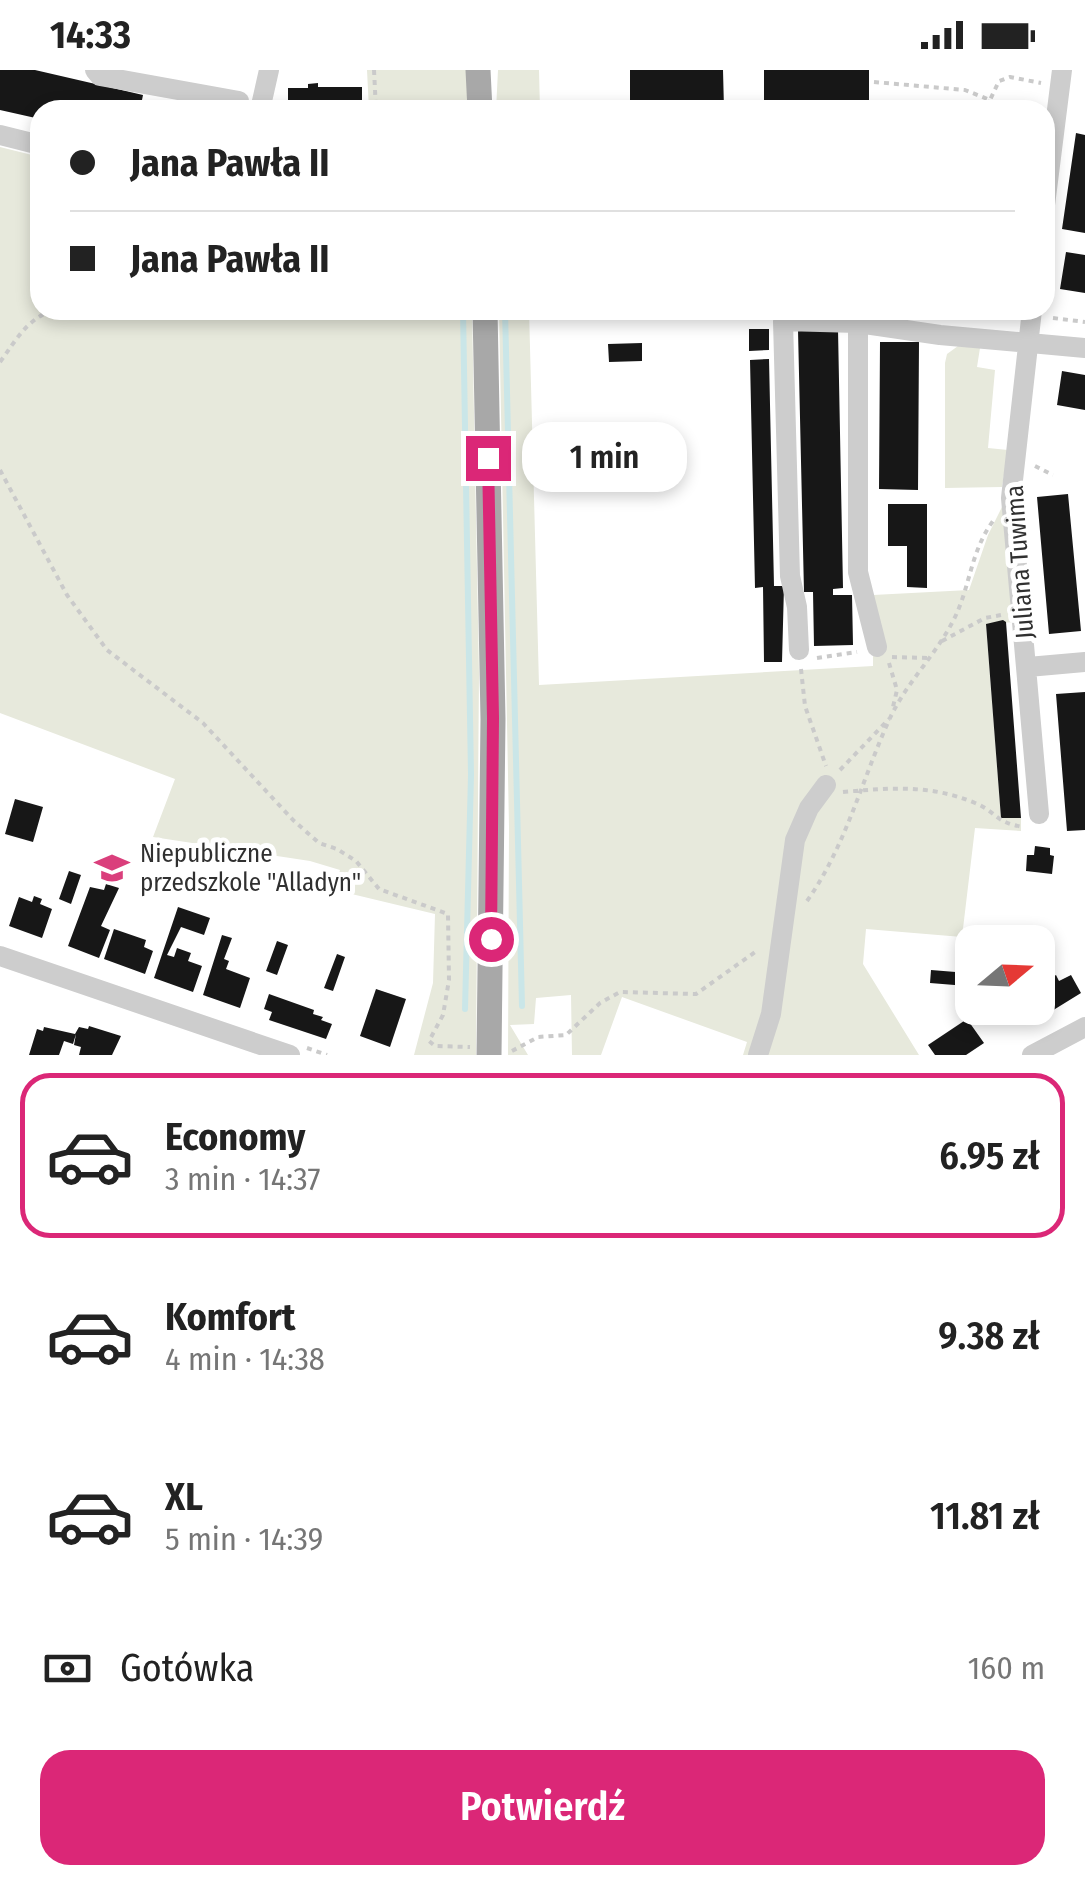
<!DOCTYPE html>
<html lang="pl">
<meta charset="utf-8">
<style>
:root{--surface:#fff;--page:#f6f6f6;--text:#222;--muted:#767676;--line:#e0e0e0;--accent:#db2777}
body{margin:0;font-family:"Fira Sans Condensed",sans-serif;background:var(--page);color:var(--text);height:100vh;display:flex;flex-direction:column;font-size:38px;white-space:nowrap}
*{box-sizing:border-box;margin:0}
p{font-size:32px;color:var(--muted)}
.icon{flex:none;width:55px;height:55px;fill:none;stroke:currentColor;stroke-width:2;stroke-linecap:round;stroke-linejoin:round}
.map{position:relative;height:985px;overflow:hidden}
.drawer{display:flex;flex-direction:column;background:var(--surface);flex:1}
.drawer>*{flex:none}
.top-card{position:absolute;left:30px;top:30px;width:1025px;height:220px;border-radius:30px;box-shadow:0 5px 15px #0003;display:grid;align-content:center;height:220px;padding:0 40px;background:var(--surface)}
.needle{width:65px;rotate:71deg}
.buttons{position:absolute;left:955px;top:855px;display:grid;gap:20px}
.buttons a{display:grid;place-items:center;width:100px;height:100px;border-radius:20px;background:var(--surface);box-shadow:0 5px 15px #0003;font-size:50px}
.end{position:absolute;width:45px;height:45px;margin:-22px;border:12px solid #db2777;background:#fff;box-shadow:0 0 0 5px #fff}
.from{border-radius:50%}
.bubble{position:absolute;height:70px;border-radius:30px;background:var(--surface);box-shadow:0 5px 15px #0003;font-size:32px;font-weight:600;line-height:70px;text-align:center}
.top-card b{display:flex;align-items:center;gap:35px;height:95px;font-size:38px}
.top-card b+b{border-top:2px solid var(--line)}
.top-card i{width:25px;height:25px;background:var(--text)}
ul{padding:18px 0 0;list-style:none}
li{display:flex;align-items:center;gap:30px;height:165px;margin:0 20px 15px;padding:0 20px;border:5px solid transparent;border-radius:30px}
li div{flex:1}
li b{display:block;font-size:38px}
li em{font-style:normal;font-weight:600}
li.on{border-color:var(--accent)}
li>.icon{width:90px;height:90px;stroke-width:1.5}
.pay{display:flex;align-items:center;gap:25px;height:110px;padding:0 40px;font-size:38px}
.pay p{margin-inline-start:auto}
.cta{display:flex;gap:20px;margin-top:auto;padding:20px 40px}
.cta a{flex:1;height:115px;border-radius:30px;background:var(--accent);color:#fff;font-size:40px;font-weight:600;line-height:115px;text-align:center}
.status{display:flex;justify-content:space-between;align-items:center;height:70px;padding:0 50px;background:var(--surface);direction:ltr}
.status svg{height:28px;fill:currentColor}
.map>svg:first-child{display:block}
.green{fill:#e7e9dc}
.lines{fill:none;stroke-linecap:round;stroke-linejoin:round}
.stream{stroke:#cae6e8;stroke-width:6}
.building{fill:#171717}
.path{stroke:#cacaca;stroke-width:4;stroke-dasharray:5 5;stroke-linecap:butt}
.minor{stroke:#cdcdcd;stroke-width:20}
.major{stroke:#a8a8a8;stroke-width:25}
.route{stroke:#db2777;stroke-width:12}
.labels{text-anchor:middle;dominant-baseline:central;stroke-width:10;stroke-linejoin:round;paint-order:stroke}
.street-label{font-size:25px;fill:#303030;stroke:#fff}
.poi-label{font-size:25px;fill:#303030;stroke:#fff;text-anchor:start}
</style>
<div class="status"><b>14:33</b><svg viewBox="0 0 49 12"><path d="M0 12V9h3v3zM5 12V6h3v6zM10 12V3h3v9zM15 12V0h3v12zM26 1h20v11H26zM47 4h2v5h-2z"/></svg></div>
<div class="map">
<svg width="1085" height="985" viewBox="0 0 1085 985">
<rect width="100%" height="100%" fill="#fff"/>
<path class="green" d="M367,0H467L468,40H369Z
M498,0H539L540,40H496Z
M0,77L40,87V240H472L479,604L476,985H414L433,913L435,844L335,820L340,800L310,791L153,767L175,709L0,643Z
M499,240H529L539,615L873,596V525L969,520L988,465L1003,435L1015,552L986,554L1001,747L1021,748V761L975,758L962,867L866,859L863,894L919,985H743L747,972L622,927L601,985H572L571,925L536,928L534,954L510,955L528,985H508L509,757Z
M958,276L980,278L977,297L995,300L988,378L1008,380L1002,417L945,418V293L947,284Z"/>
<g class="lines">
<path class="stream" d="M463,240L471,705L465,939
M505,240L522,936"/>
</g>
<path class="building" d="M0,0H35L143,25L140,40H40V49L0,40Z
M630,0H723L724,39L630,40Z
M764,0H869V40H764Z
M318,13V17H362V40H288V18H308V14Z
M1076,63L1085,65V163L1062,159Z
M1066,182L1085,185V223L1060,219Z
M749,259H769V280L749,281Z
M838,259L843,518L833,519V525H852L853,575L814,576L813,522H804L798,260Z
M880,272H919L918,420L879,419Z
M642,273V291L609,292L608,274Z
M769,289L774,516H784L782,592H764L763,517L755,518L750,290Z
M1062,301L1085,305V340L1057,335Z
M1068,424L1081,561L1049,564L1037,427Z
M888,434H927V518L907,517V476H888Z
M1003,550L1006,552L1021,748H1001L986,554Z
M1085,622V760L1067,761L1056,624Z
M15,729L43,737L33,772L5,764Z
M1035,776L1050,778V785L1054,786L1052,804L1026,801L1027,785H1034Z
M69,801L81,805L71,834L59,829Z
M106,814L119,818L101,856L110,860L99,888L68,876L90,817L104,820Z
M34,826L42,829L40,834L52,839L42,868L9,856L19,827L32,832Z
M178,837L210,848L204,865L181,857L167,885L174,887L177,878L191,883L188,891L202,896L193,922L154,908Z
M114,859L146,870L144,877L153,881L145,904L104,889Z
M222,865L232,868L224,889L229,891L226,899L250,908L240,938L203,925Z
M277,871L288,875L277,905L266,901Z
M337,884L345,887L333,921L324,918Z
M931,900L968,903L967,916L930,913Z
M1056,905L1059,911L1071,905L1081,923L1034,952L1027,950L1025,940L1018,943L1015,938H1038V916Z
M376,919L406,929L390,977L360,966Z
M269,924L314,940L313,944L323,947L321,950L332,954L326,969L269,950L272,942L264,939Z
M967,949L984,973L966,985H935L928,975Z
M89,956L121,966L112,985H79L81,977L74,975L76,964L73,974L64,971L59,985H29L37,959L43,961L44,957L75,964L79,957L88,959Z"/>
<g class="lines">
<path class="path" d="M374,0L376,40
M874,12L965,20L990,30L999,11L1010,7L1041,13
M988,40L990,30
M1045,206L1051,156
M1053,248L1085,252
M0,292C17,269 26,250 53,240
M1035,396L1053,405
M0,400L67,525L107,580L203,653L293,750L319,773L337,779L356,791L379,819L448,844L449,910L443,945L429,971L435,976L470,977
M942,571L985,548L1001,545
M892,587L928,588
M817,588L857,582
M889,593L897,620L892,641
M801,599L805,636L826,696
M840,700L889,649
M843,722C889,718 930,714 975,733C997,742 994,752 1023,757
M807,831C846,776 862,709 890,648C907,612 935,586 953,551C970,519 970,482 993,451
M307,978L327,985
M512,981L538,967L566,965L600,933L620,922L696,924L758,880"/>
<path class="minor" d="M95,0L100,6L239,31
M260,40L269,0
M0,65L40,75
M1045,135L1062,0
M1032,240L1011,428L1039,744
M858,253V502L877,577
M799,580L797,537L790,506L783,251L858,253L940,265L1085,278
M1028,597L1085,592
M0,886L290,985
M758,985L771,944L795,770L809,738L826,715
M1032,985L1085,957"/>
<path class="major" d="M478,0L480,40
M485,240L493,649L489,985"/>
</g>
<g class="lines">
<path class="route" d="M488,388L493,648L491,869"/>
</g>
<defs>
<g id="school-bare" transform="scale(2.7)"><path d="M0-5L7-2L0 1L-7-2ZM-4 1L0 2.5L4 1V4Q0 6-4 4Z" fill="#da3f7c" stroke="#fff" stroke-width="2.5" paint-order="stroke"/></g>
</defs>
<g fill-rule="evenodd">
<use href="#school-bare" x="112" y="798"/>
</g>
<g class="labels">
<g class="street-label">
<text transform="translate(1020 492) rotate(-94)">Juliana Tuwima</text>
</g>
<g class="poi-label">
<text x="140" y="784">Niepubliczne<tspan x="140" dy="29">przedszkole "Alladyn"</tspan></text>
</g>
</g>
</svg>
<div class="buttons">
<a><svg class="needle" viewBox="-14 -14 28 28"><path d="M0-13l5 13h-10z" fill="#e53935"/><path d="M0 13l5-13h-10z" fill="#767676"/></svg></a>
</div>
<i class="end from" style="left:491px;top:869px"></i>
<i class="end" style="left:488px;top:388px"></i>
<div class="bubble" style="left:522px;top:352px;width:165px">1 min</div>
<div class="top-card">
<b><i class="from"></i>Jana Pawła II</b>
<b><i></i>Jana Pawła II</b>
</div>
</div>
<section class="drawer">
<ul>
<li class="on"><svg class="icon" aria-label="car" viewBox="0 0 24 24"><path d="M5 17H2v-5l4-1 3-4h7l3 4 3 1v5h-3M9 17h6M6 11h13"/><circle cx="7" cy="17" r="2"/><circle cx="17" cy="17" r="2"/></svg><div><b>Economy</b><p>3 min · 14:37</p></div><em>6.95 zł</em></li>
<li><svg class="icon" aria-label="car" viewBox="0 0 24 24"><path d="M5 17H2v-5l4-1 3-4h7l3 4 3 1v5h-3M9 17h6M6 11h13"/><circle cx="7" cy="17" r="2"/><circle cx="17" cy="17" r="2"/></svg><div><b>Komfort</b><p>4 min · 14:38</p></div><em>9.38 zł</em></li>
<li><svg class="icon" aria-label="car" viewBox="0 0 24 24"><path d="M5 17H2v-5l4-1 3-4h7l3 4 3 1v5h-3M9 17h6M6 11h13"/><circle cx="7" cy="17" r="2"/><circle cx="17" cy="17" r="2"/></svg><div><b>XL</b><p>5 min · 14:39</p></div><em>11.81 zł</em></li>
</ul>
<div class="pay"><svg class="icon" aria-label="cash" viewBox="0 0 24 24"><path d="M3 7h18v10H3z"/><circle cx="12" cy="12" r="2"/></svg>Gotówka<p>160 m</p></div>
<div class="cta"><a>Potwierdź</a></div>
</section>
